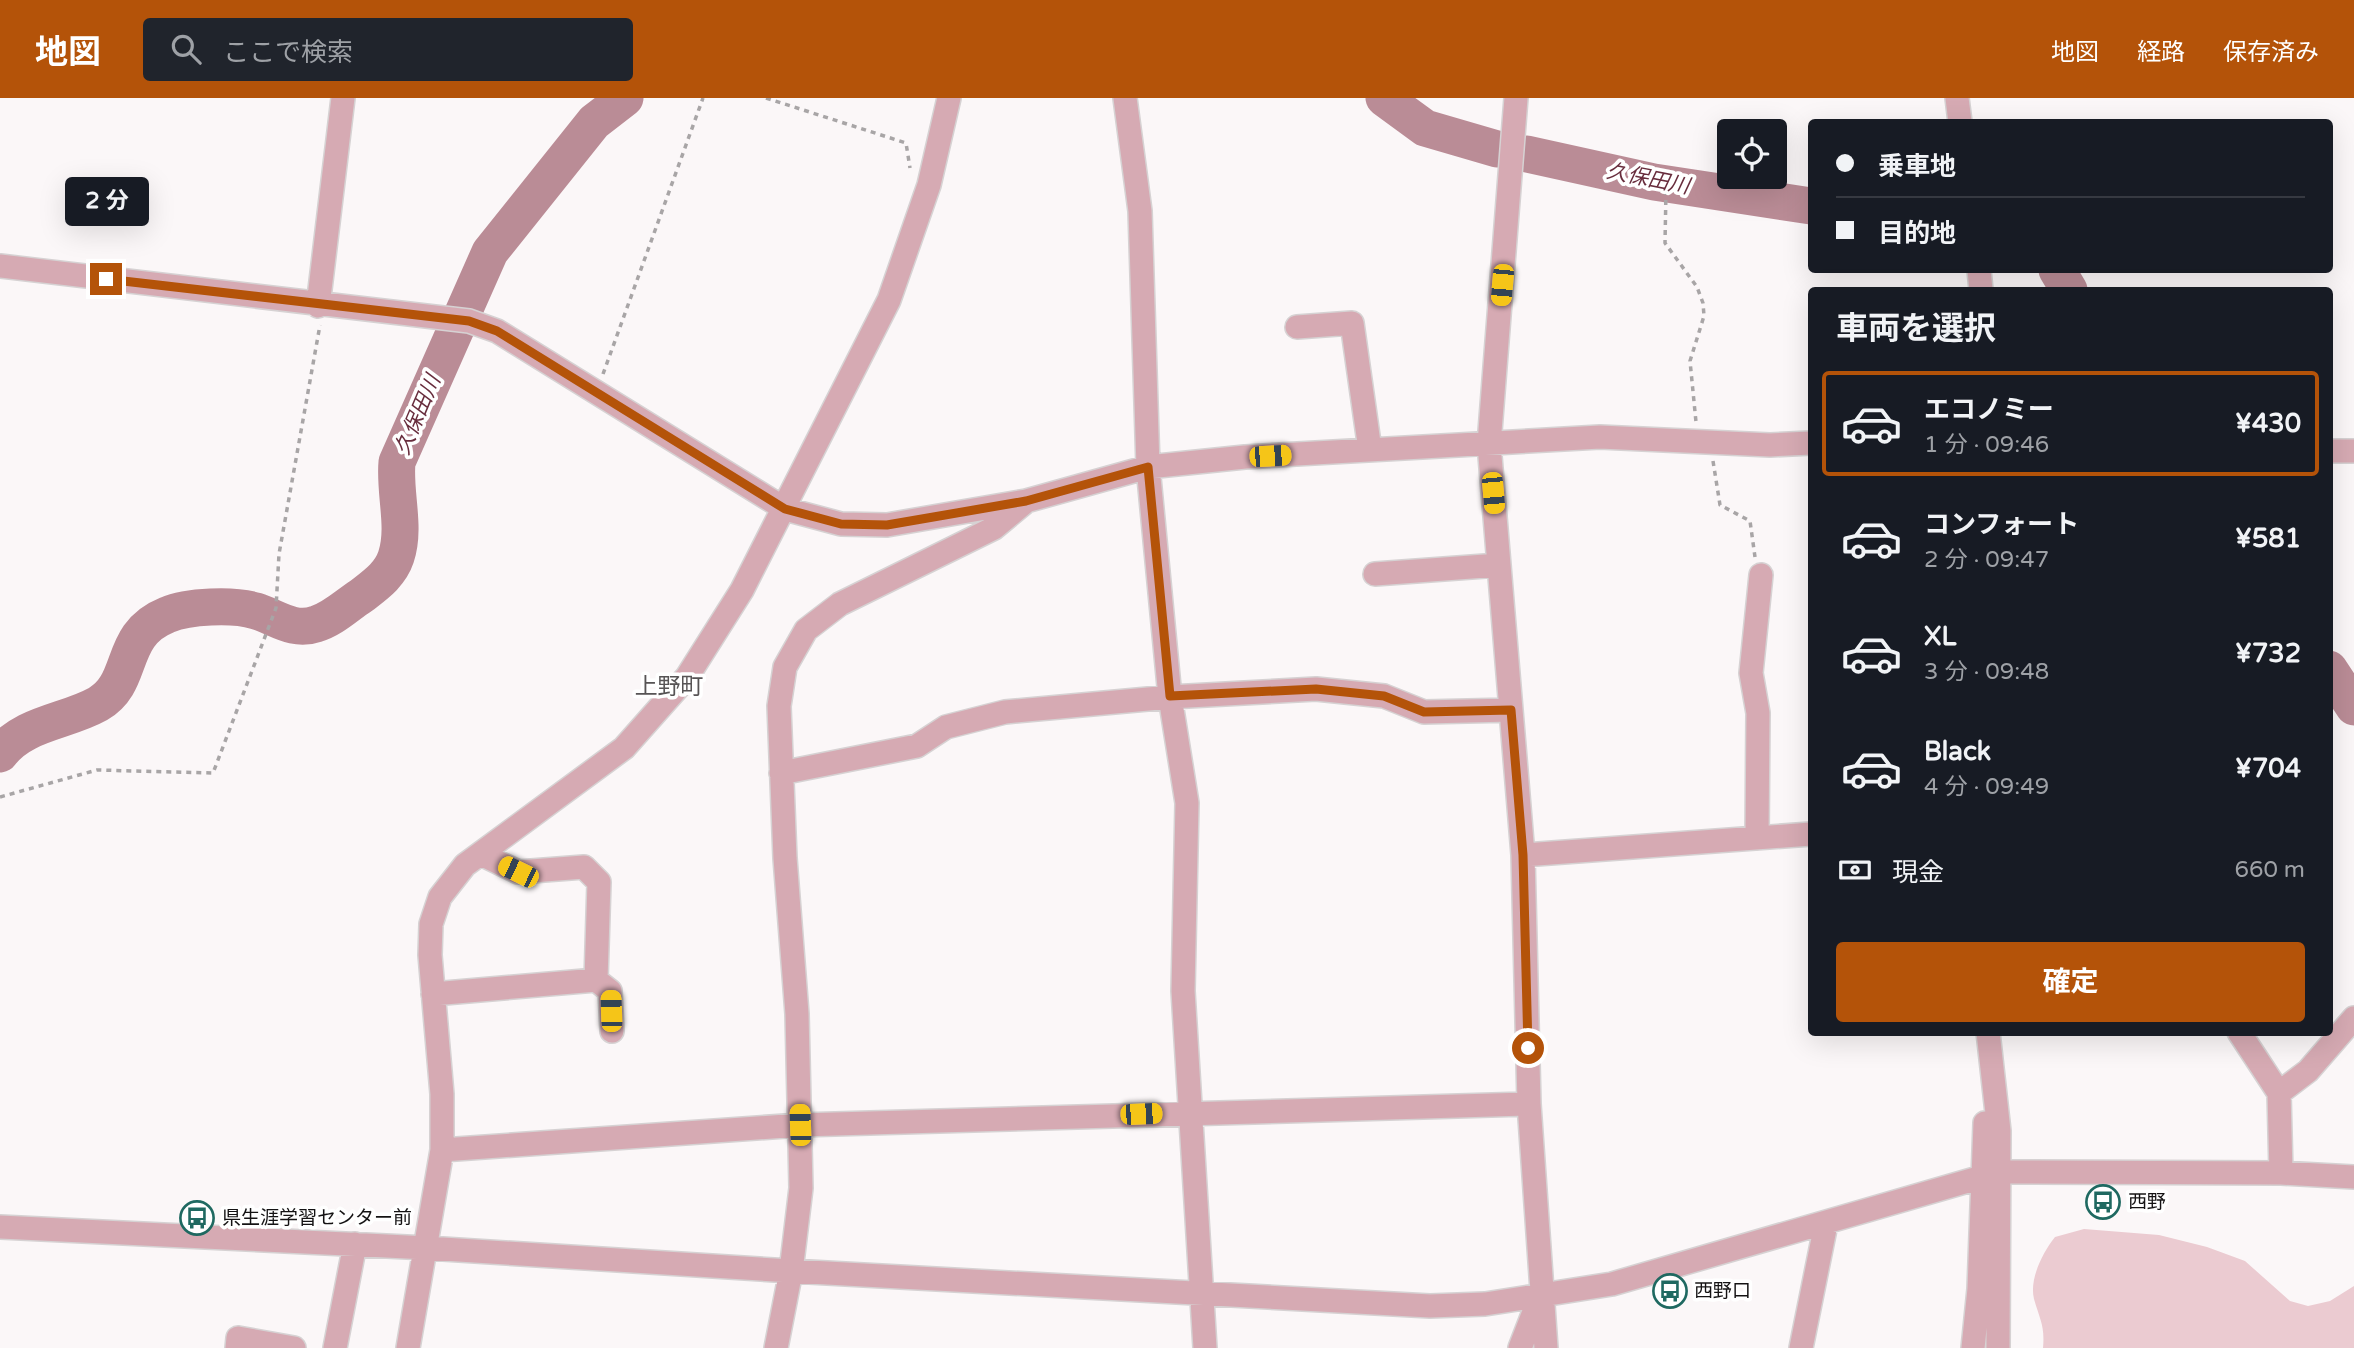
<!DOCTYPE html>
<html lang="ja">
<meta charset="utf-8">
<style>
:root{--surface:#171b24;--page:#20242c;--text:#f1f3f6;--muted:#9ea1a6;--line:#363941;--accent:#b45309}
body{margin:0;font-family:"Varela Round","Noto Sans JP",sans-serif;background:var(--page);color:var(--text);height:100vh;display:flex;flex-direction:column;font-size:26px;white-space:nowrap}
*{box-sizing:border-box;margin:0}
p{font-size:23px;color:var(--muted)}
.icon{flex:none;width:38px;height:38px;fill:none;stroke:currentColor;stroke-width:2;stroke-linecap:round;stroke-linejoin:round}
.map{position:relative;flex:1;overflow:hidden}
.side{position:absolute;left:1808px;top:189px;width:525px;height:749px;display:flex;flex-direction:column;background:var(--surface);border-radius:7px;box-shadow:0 7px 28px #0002}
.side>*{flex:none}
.guide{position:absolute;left:1808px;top:21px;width:525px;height:154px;border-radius:7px;box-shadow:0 7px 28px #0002;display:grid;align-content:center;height:154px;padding:0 28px;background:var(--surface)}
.tools{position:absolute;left:1717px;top:21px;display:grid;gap:14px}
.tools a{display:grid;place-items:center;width:70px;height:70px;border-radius:7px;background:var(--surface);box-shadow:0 7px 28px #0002;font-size:35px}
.end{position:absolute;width:32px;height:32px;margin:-16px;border:9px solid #b45309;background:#fff;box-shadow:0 0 0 4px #fff}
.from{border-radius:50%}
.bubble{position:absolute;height:49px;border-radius:7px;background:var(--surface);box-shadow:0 7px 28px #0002;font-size:23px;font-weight:700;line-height:49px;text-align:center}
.car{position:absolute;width:21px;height:42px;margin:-21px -10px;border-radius:9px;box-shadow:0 0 5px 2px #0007;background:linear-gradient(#f5c518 24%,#345 0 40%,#f5c518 0 76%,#345 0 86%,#f5c518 0)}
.guide b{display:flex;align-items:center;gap:24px;height:66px;font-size:26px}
.guide b+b{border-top:2px solid var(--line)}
.guide i{width:18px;height:18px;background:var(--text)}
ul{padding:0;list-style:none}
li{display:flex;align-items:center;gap:21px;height:105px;margin:0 14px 10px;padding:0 14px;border:4px solid transparent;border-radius:7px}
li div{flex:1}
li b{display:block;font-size:26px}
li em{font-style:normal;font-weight:700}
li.selected{border-color:var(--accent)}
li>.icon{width:63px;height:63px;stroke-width:1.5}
h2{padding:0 28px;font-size:32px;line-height:84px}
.pay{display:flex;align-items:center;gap:18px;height:77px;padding:0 28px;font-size:26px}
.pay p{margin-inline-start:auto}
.cta{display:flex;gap:14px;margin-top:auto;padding:14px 28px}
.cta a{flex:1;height:80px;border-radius:7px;background:var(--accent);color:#fff;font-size:28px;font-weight:700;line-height:80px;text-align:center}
header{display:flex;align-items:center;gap:42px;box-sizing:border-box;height:98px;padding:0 35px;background:var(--accent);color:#fff}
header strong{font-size:33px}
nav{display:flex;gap:38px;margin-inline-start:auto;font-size:24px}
.search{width:490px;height:63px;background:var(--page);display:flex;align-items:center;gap:18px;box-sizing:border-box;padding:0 24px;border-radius:7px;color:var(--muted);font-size:26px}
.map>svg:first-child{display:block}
.green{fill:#ebcbd1}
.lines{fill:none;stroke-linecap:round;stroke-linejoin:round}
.river{stroke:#ba8c96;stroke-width:37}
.minor-casing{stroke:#d6d2d3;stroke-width:26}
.path{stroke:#a8a5a6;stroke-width:3.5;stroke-dasharray:5 5;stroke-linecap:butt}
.minor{stroke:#d6aab3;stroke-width:23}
.route{stroke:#b45309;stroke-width:9}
.labels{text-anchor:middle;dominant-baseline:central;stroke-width:7;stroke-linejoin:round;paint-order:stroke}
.poi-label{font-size:19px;fill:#141213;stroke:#fff;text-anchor:start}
.water-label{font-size:21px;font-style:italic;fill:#682d3d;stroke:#fff}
.quarter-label{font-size:23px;fill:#575455;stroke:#fff}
</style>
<header>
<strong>地図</strong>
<div class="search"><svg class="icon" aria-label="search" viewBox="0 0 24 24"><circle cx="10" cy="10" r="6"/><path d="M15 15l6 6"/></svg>ここで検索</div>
<nav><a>地図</a><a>経路</a><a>保存済み</a></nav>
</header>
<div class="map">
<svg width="2354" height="1250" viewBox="0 0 2354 1250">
<rect width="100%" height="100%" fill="#fbf7f8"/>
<path class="green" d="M2084,1131L2159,1137L2207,1149L2245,1163L2290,1203L2308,1208L2330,1203L2354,1188V1250H2043C2045,1228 2040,1222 2034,1201C2029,1181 2043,1154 2055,1139Z"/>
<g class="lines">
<path class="river" d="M1384,0L1425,30L1497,51
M1527,56L1654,84L1811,108
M2057,172L2069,192
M2329,571L2354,609
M0,656C23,625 66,624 98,606C136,584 117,537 167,517C188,508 233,506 256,513C276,519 293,534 316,526C333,521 347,507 361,498C375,487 390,477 396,459C406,429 394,395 397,364L490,154L594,24L625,0"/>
<g class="minor-casing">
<path id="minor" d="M1125,0L1140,113L1148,369L1170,599L1187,705L1183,893L1205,1250
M1516,0L1489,346L1523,757L1529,1006L1546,1250
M1957,0L1960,24
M0,168L469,223L497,233L785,411L841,426L887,427L1026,403L1148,369L1245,359L1600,339L1770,347L1811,345
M1979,172L1981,192
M318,208L343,0
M1297,229L1352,225L1370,352
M2329,353H2354
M1375,476L1499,467
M781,675L917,648L946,629L1005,614L1170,599L1316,591L1384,598L1424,614L1511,612
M1757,740L1758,615L1751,575L1761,477
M481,756L518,774L584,769L599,784L596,882
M1523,757L1811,736
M433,896L596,882L610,893L612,933
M1988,934L1999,1033L1998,1250
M2239,934L2279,995L2281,1075
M2279,995L2308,973L2354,920
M442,1052L800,1027L1529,1006
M0,1129L427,1150L791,1173L1430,1208L1485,1206L1612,1186L1999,1074L2281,1075L2354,1079
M237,1250L238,1240L294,1250
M335,1250L355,1146
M408,1250L442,1052V996L430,857L431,826L440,799L465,767L624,650L687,579L742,492L889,202L929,87L949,0
M776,1250L791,1173L801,1090L797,916L785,760L779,608L785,569L806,532L840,506L994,430L1024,405
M1520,1250L1539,1201
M1801,1250L1826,1126
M1973,1250L1979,1191L1985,1025"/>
</g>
<path class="path" d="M766,0L906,45L910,70
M1666,92L1665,145L1697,189L1703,205L1704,218L1690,263L1696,324
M603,276L703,0
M1713,363L1720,407L1750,423L1755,459
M0,699L97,672L213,675L276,510L279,456L320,227"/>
<use href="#minor" class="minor"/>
</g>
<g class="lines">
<path class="route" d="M106,181L469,223L497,233L785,411L841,426L887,427L1026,403L1148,369L1170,598L1316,591L1384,598L1424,614L1511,612L1523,757L1528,950"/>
</g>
<defs>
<g id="bus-ring" transform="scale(1.75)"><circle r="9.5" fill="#fff" stroke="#1f6961" stroke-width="1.5"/><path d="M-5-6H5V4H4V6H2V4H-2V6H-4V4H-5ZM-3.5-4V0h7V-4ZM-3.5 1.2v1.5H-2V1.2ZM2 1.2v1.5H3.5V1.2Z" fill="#1f6961"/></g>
</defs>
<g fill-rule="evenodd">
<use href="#bus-ring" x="2103" y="1104"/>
<use href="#bus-ring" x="197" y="1120"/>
<use href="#bus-ring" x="1670" y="1193"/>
</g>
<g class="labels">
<g class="poi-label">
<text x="2128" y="1104">西野</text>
<text x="222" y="1120">県生涯学習センター前</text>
<text x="1694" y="1193">西野口</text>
</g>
<g class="water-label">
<text transform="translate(1648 81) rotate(11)">久保田川</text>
<text transform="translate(418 317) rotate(-67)">久保田川</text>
</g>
<g class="quarter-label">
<text x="669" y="589">上野町</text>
</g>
</g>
</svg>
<div class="tools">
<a><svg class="icon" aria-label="locate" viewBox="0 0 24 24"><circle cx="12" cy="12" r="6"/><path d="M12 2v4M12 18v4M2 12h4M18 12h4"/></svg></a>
</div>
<i class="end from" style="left:1528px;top:950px"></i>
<i class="end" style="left:106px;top:181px"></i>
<div class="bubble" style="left:65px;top:79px;width:84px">2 分</div>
<i class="car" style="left:1502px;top:187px;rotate:185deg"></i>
<i class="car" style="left:1270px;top:358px;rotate:87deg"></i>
<i class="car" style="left:1493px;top:395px;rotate:175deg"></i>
<i class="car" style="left:518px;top:774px;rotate:296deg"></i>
<i class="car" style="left:611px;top:913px;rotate:358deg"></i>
<i class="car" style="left:1141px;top:1016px;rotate:88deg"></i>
<i class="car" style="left:800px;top:1027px;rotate:358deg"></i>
<div class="guide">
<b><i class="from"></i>乗車地</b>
<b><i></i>目的地</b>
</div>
<section class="side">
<h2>車両を選択</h2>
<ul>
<li class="selected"><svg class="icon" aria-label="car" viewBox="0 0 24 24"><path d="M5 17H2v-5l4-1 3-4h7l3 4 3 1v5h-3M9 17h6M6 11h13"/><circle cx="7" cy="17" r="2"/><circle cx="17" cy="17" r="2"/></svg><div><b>エコノミー</b><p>1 分 · 09:46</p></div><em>¥430</em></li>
<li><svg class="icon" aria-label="car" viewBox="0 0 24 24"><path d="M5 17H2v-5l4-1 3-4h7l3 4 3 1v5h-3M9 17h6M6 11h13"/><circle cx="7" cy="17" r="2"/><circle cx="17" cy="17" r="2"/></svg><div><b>コンフォート</b><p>2 分 · 09:47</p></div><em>¥581</em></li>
<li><svg class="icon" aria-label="car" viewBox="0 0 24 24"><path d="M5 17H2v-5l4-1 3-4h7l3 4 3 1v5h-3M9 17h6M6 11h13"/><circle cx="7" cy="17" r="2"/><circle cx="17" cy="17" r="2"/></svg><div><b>XL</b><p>3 分 · 09:48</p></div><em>¥732</em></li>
<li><svg class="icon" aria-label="car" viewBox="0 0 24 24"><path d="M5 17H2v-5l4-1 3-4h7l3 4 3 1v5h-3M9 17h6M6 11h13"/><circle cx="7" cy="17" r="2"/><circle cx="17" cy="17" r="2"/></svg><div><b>Black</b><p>4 分 · 09:49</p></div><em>¥704</em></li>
</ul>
<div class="pay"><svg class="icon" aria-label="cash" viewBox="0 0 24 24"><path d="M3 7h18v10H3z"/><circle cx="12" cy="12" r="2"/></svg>現金<p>660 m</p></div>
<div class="cta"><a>確定</a></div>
</section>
</div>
